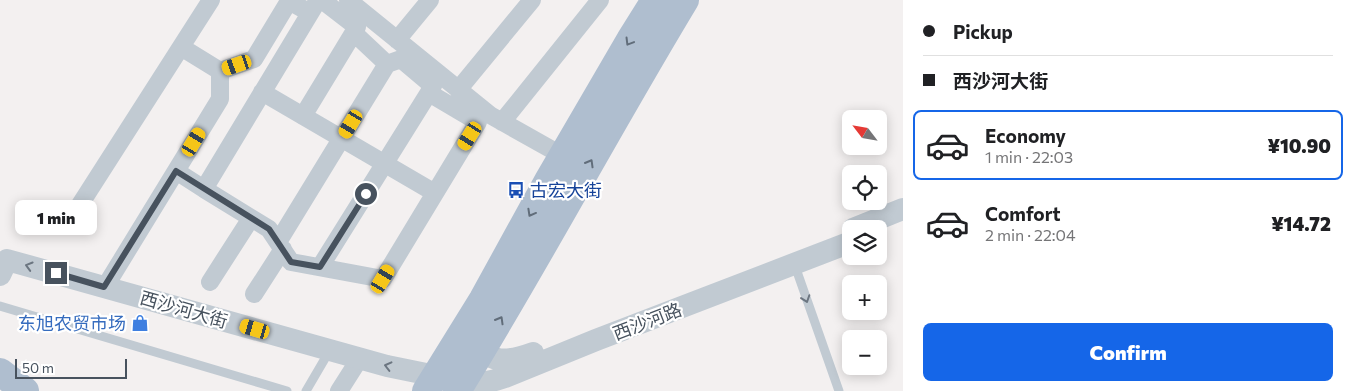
<!DOCTYPE html>
<meta charset="utf-8">
<style>
:root{--surface:#fff;--page:#f6f6f6;--text:#202124;--muted:#757577;--line:#e0e0e0;--accent:#1566e8}
body{margin:0;font-family:Commissioner,"Noto Sans SC",sans-serif;background:var(--page);color:var(--text);height:100vh;display:flex;flex-direction:column;font-size:19px;white-space:nowrap}
*{box-sizing:border-box;margin:0}
p{font-size:16px;color:var(--muted)}
.icon{flex:none;width:28px;height:28px;fill:none;stroke:currentColor;stroke-width:2;stroke-linecap:round;stroke-linejoin:round}
.map{position:relative;flex:1;overflow:hidden}
.sheet{display:flex;flex-direction:column;background:var(--surface);width:450px}
.sheet>*{flex:none}
.guide{display:grid;align-content:center;height:110px;padding:0 20px;background:var(--surface)}
.needle{width:32px;rotate:301deg}
.controls{position:absolute;left:842px;top:110px;display:grid;gap:10px}
.controls a{display:grid;place-items:center;width:45px;height:45px;border-radius:8px;background:var(--surface);box-shadow:0 2px 12px #0003;font-size:25px}
.scale{position:absolute;left:15px;bottom:12px;width:112px;box-sizing:border-box;padding-left:5px;border:2px solid #47525e;border-top:0;font-size:14px;line-height:18px;white-space:nowrap;color:#47525e;-webkit-text-stroke:4px #fff;paint-order:stroke}
.end{position:absolute;width:22px;height:22px;margin:-11px;border:6px solid #47525e;background:#fff;box-shadow:0 0 0 2px #fff}
.from{border-radius:50%}
.bubble{position:absolute;height:35px;border-radius:8px;background:var(--surface);box-shadow:0 2px 12px #0003;font-size:16px;font-weight:800;line-height:35px;text-align:center}
.car{position:absolute;width:15px;height:30px;margin:-15px -8px;border-radius:6px;box-shadow:0 0 4px 1px #0007;background:linear-gradient(#f5c518 24%,#345 0 40%,#f5c518 0 76%,#345 0 86%,#f5c518 0)}
.guide b{display:flex;align-items:center;gap:18px;height:48px;font-size:19px}
.guide b+b{border-top:1px solid var(--line)}
.guide i{width:12px;height:12px;background:var(--text)}
ul{padding:0;list-style:none}
li{display:flex;align-items:center;gap:15px;height:70px;margin:0 10px 8px;padding:0 10px;border:2px solid transparent;border-radius:8px}
li div{flex:1}
li b{display:block;font-size:19px}
li em{font-style:normal;font-weight:800}
li.selected{border-color:var(--accent)}
li>.icon{width:45px;height:45px;stroke-width:1.5}
.primary-button{display:flex;gap:10px;margin-top:auto;padding:10px 20px}
.primary-button a{flex:1;height:58px;border-radius:8px;background:var(--accent);color:#fff;font-size:20px;font-weight:800;line-height:58px;text-align:center}
main{display:flex;flex:1;min-height:0}
.map>svg:first-child{display:block}
.lines{fill:none;stroke-linecap:round;stroke-linejoin:round}
.service{stroke:#c1cad2;stroke-width:9}
.minor{stroke:#c1cad2;stroke-width:18}
.tertiary{stroke:#c1cad2;stroke-width:22}
.primary{stroke:#afbecf;stroke-width:28}
.oneway{stroke:#616d7a}
.oneway2{stroke:#6c7681}
.route{stroke:#47525e;stroke-width:6}
.labels{text-anchor:middle;dominant-baseline:central;stroke-width:4.5;stroke-linejoin:round;paint-order:stroke}
.transit-label{font-size:18px;fill:#164399;stroke:#fff;text-anchor:start}
.street-label{font-size:18px;fill:#47525e;stroke:#fff}
.shop-label{font-size:18px;fill:#366cbe;stroke:#fff;text-anchor:end}
</style>
<main>
<div class="map">
<svg width="903" height="391" viewBox="0 0 903 391">
<rect width="100%" height="100%" fill="#f3f0f0"/>
<g class="lines">
<path class="service" d="M794,263L839,391
M0,306L287,391
M306,391L330,350"/>
<path class="minor" d="M348,0L490,115L563,156
M397,40L430,0
M181,47L220,71
M458,90L532,0
M262,92L435,193
M303,116L357,27L322,0
M502,122L600,0
M176,171L204,189L318,0
M204,189L269,229L291,262L383,279L478,122L429,93
M67,225L211,0
M278,242L387,64L354,33
M320,267L433,86L401,59L387,64
M210,282L251,218
M105,287L220,99V71L254,59L289,1L310,13
M254,294L283,249
M339,391L360,358"/>
<path class="tertiary" d="M853,229L903,209
M0,275L7,260L387,366L436,376
M465,344C495,360 500,365 533,353
M451,367C461,372 473,382 485,382C491,382 498,379 505,377L596,340L851,242"/>
<path class="primary" d="M0,372L25,391
M426,391L483,299L549,179L630,40L655,0
M457,391C536,263 607,129 685,0"/>
</g>
<defs><path id="oneway-chevron" d="M-2-3.5L2.5 0L-2 3.5" fill="none" stroke-width="1.6" stroke-linecap="round" stroke-linejoin="round" transform="scale(1.25)"/></defs>
<g class="oneway">
<use href="#oneway-chevron" transform="translate(629 42) rotate(121)"/>
<use href="#oneway-chevron" transform="translate(590 163) rotate(-60)"/>
<use href="#oneway-chevron" transform="translate(531 213) rotate(119)"/>
<use href="#oneway-chevron" transform="translate(500 320) rotate(-60)"/>
</g>
<g class="oneway2">
<use href="#oneway-chevron" transform="translate(29 266) rotate(-164)"/>
<use href="#oneway-chevron" transform="translate(806 299) rotate(71)"/>
<use href="#oneway-chevron" transform="translate(388 366) rotate(-166)"/>
</g>
<g class="lines">
<path class="route" d="M56,273L104,287L176,171L269,229L291,262L320,267L366,194"/>
</g>
<defs>
<g id="bus-bare" transform="scale(1.35)"><path d="M-5-6H5V4H4V6H2V4H-2V6H-4V4H-5ZM-3.5-4V0h7V-4ZM-3.5 1.2v1.5H-2V1.2ZM2 1.2v1.5H3.5V1.2Z" fill="#1a4fb4" stroke="#fff" stroke-width="2.5" paint-order="stroke"/></g>
<g id="shop-bare" transform="scale(1.35)"><path d="M-5-2.5h2.3a2.7 3.5 0 0 1 5.4 0H5L5.5 6h-11ZM-1.5-2.5h3a1.5 2.3 0 0 0-3 0Z" fill="#3f7fe0" stroke="#fff" stroke-width="2.5" paint-order="stroke"/></g>
</defs>
<g fill-rule="evenodd">
<use href="#bus-bare" x="516" y="190"/>
<use href="#shop-bare" x="140" y="323"/>
</g>
<g class="labels">
<g class="transit-label">
<text x="530" y="190">古宏大街</text>
</g>
<g class="street-label">
<text transform="translate(184 309) rotate(16)">西沙河大街</text>
<text transform="translate(647 321) rotate(-21)">西沙河路</text>
</g>
<g class="shop-label">
<text x="126" y="323">东旭农贸市场</text>
</g>
</g>
</svg>
<div class="controls">
<a><svg class="needle" viewBox="-14 -14 28 28"><path d="M0-13l5 13h-10z" fill="#e53935"/><path d="M0 13l5-13h-10z" fill="#757577"/></svg></a>
<a><svg class="icon" aria-label="locate" viewBox="0 0 24 24"><circle cx="12" cy="12" r="6"/><path d="M12 2v4M12 18v4M2 12h4M18 12h4"/></svg></a>
<a><svg class="icon" aria-label="layers" viewBox="0 0 24 24"><path d="M12 4l9 5-9 5-9-5zM3 14l9 5 9-5"/></svg></a>
<a>+</a>
<a>−</a>
</div>
<div class="scale">50 m</div>
<i class="end from" style="left:366px;top:194px"></i>
<i class="end" style="left:56px;top:273px"></i>
<div class="bubble" style="left:15px;top:200px;width:82px">1 min</div>
<i class="car" style="left:237px;top:65px;rotate:251deg"></i>
<i class="car" style="left:351px;top:124px;rotate:211deg"></i>
<i class="car" style="left:470px;top:136px;rotate:212deg"></i>
<i class="car" style="left:194px;top:142px;rotate:31deg"></i>
<i class="car" style="left:383px;top:279px;rotate:31deg"></i>
<i class="car" style="left:255px;top:329px;rotate:286deg"></i>
</div>
<section class="sheet">
<div class="guide">
<b><i class="from"></i>Pickup</b>
<b><i></i>西沙河大街</b>
</div>
<ul>
<li class="selected"><svg class="icon" aria-label="car" viewBox="0 0 24 24"><path d="M5 17H2v-5l4-1 3-4h7l3 4 3 1v5h-3M9 17h6M6 11h13"/><circle cx="7" cy="17" r="2"/><circle cx="17" cy="17" r="2"/></svg><div><b>Economy</b><p>1 min · 22:03</p></div><em>¥10.90</em></li>
<li><svg class="icon" aria-label="car" viewBox="0 0 24 24"><path d="M5 17H2v-5l4-1 3-4h7l3 4 3 1v5h-3M9 17h6M6 11h13"/><circle cx="7" cy="17" r="2"/><circle cx="17" cy="17" r="2"/></svg><div><b>Comfort</b><p>2 min · 22:04</p></div><em>¥14.72</em></li>
</ul>
<div class="primary-button"><a>Confirm</a></div>
</section>
</main>
